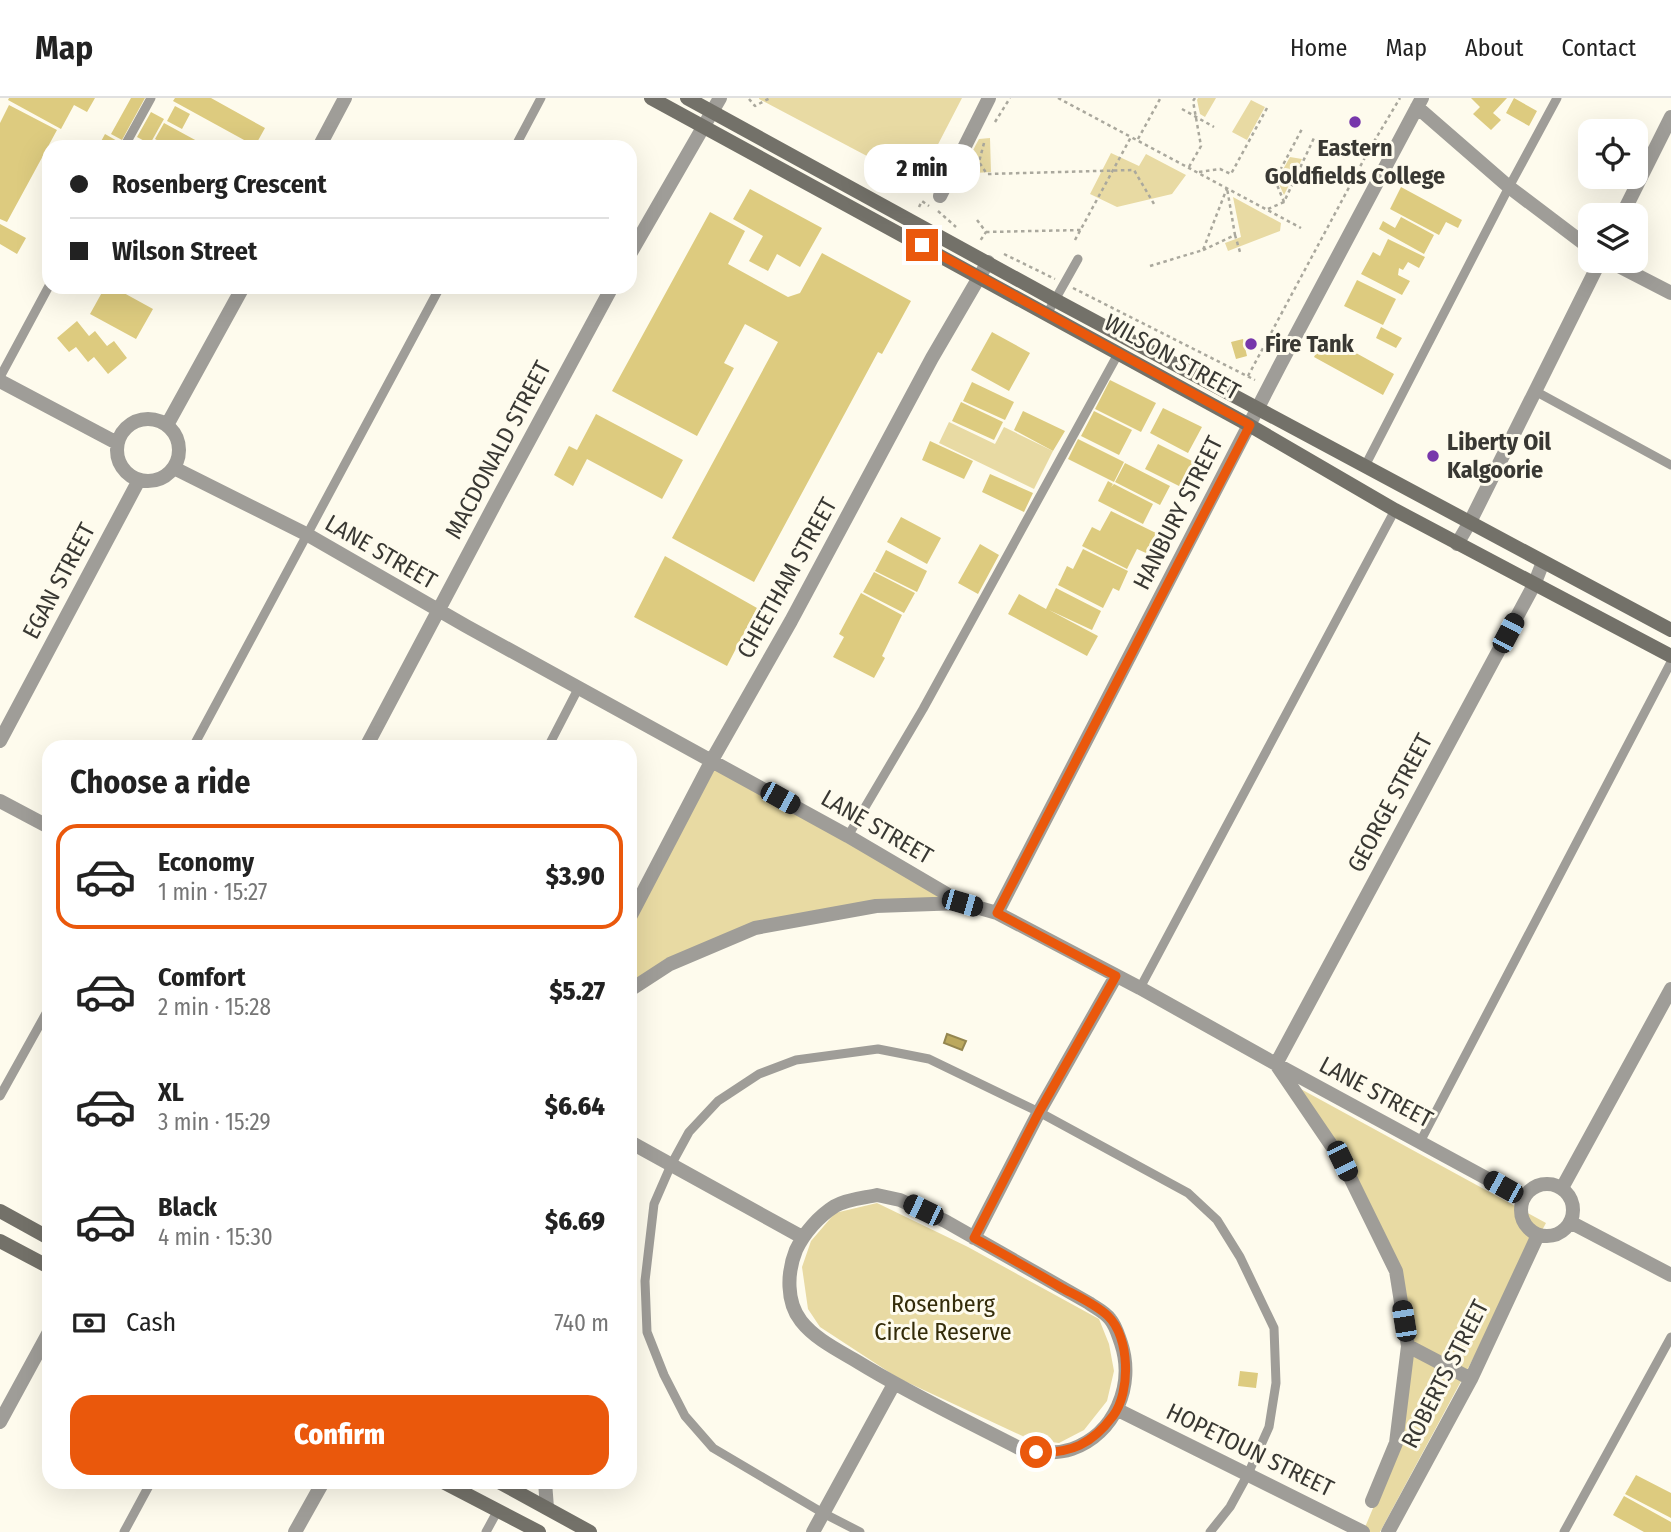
<!DOCTYPE html>
<meta charset="utf-8">
<style>
:root{--surface:#fff;--page:#f2f2f2;--text:#222;--muted:#767676;--line:#e0e0e0;--accent:#ea580c}
body{margin:0;font-family:"Fira Sans Condensed",sans-serif;background:var(--page);color:var(--text);height:100vh;display:flex;flex-direction:column;font-size:26px;white-space:nowrap}
*{box-sizing:border-box;margin:0}
p{font-size:23px;color:var(--muted)}
.icon{flex:none;width:38px;height:38px;fill:none;stroke:currentColor;stroke-width:2;stroke-linecap:round;stroke-linejoin:round}
.map{position:relative;flex:1;overflow:hidden}
.panel{position:absolute;left:42px;top:642px;width:595px;height:749px;display:flex;flex-direction:column;background:var(--surface);border-radius:21px;box-shadow:0 7px 28px #0002}
.panel>*{flex:none}
.top-card{position:absolute;left:42px;top:42px;width:595px;height:154px;border-radius:21px;box-shadow:0 7px 28px #0002;display:grid;align-content:center;height:154px;padding:0 28px;background:var(--surface)}
.buttons{position:absolute;left:1578px;top:21px;display:grid;gap:14px}
.buttons a{display:grid;place-items:center;width:70px;height:70px;border-radius:14px;background:var(--surface);box-shadow:0 7px 28px #0002;font-size:35px}
.end{position:absolute;width:32px;height:32px;margin:-16px;border:9px solid #ea580c;background:#fff;box-shadow:0 0 0 4px #fff}
.from{border-radius:50%}
.bubble{position:absolute;height:49px;border-radius:21px;background:var(--surface);box-shadow:0 7px 28px #0002;font-size:23px;font-weight:800;line-height:49px;text-align:center}
.car{position:absolute;width:21px;height:42px;margin:-21px -10px;border-radius:9px;box-shadow:0 0 5px 2px #0007;background:linear-gradient(#222 24%,#8ab4d8 0 40%,#222 0 76%,#8ab4d8 0 86%,#222 0)}
.top-card b{display:flex;align-items:center;gap:24px;height:66px;font-size:26px}
.top-card b+b{border-top:2px solid var(--line)}
.top-card i{width:18px;height:18px;background:var(--text)}
ul{padding:0;list-style:none}
li{display:flex;align-items:center;gap:21px;height:105px;margin:0 14px 10px;padding:0 14px;border:4px solid transparent;border-radius:21px}
li div{flex:1}
li b{display:block;font-size:26px}
li em{font-style:normal;font-weight:800}
li.on{border-color:var(--accent)}
li>.icon{width:63px;height:63px;stroke-width:1.5}
h2{padding:0 28px;font-size:32px;line-height:84px}
.pay{display:flex;align-items:center;gap:18px;height:77px;padding:0 28px;font-size:26px}
.pay p{margin-inline-start:auto}
.button{display:flex;gap:14px;margin-top:auto;padding:14px 28px}
.button a{flex:1;height:80px;border-radius:21px;background:var(--accent);color:#fff;font-size:28px;font-weight:800;line-height:80px;text-align:center}
header{display:flex;align-items:center;gap:42px;box-sizing:border-box;height:98px;padding:0 35px;background:var(--surface);border-bottom:2px solid var(--line)}
header strong{font-size:33px}
nav{display:flex;gap:38px;margin-inline-start:auto;font-size:24px}
.map>svg:first-child{display:block}
.green{fill:#e8daa3}
.water{fill:#bba85d;stroke:#948650;stroke-width:2}
.building{fill:#ddcb7f}
.lines{fill:none;stroke-linecap:round;stroke-linejoin:round}
.path{stroke:#aaa89d;stroke-width:2.5;stroke-dasharray:3.5 3.5;stroke-linecap:butt}
.lane{stroke:#9f9d98;stroke-width:9}
.street{stroke:#9f9d98;stroke-width:14}
.secondary{stroke:#737169;stroke-width:14}
.route{stroke:#ea580c;stroke-width:9}
.poi-dot{fill:#7737ab;stroke:#fefbed;stroke-width:2.5}
.labels{text-anchor:middle;dominant-baseline:central;stroke-width:6;stroke-linejoin:round;paint-order:stroke}
.poi-label{font-size:24px;font-weight:bold;fill:#393833;stroke:#fefbed;text-anchor:start}
.street-label{font-size:24px;fill:#393833;stroke:#fefbed}
.park-label{font-size:24px;fill:#342c0a;stroke:#fefbed}
</style>
<header>
<strong>Map</strong>
<nav><a>Home</a><a>Map</a><a>About</a><a>Contact</a></nav>
</header>
<div class="map">
<svg width="1671" height="1434" viewBox="0 0 1671 1434">
<rect width="100%" height="100%" fill="#fefbed"/>
<path class="green" d="M759,0H962L918,85L759,1Z
M1198,0H1216L1205,19L1200,16L1197,2Z
M1251,2L1265,9L1247,42L1232,34Z
M990,40L991,74L975,75C967,61 972,54 979,41Z
M1111,55L1139,68L1146,56L1186,77L1172,96L1117,109L1090,96Z
M1290,59L1302,61L1284,97L1277,82Z
M1233,99L1281,125L1280,133L1228,153L1225,145L1241,139Z
M949,324L995,346L1004,329L1053,353L1034,391L939,345Z
M712,662L962,805L876,808L755,830L630,892V819Z
M1299,990L1546,1125L1380,1434H1363L1400,1346L1412,1248L1400,1172Z
M877,1105L968,1149L1099,1221L1109,1246L1114,1273L1107,1303L1084,1332L1059,1345L1029,1341L898,1280L820,1229L808,1211L802,1169L811,1143L835,1115Z"/>
<path class="water" d="M947,936L966,943L962,952L944,945Z"/>
<path class="building" d="M9,0H95L87,14L74,7L61,31L8,2Z
M131,0H145L122,42L111,36Z
M175,0H211L265,30L255,48L173,3Z
M1471,0H1507L1493,15L1501,22L1491,32L1473,16L1480,9Z
M1514,0L1537,13L1529,28L1506,15Z
M9,7L57,32L7,124L0,121V25Z
M175,8L190,16L182,31L167,23Z
M151,14L164,21L150,46L137,39Z
M164,25L208,49H169L155,41Z
M105,36L119,44L116,49H98Z
M136,43L148,49H133Z
M1401,89L1462,122L1458,130L1446,124L1439,137L1390,111Z
M750,91L822,130L800,169L777,156L768,173L749,163L763,138L733,121Z
M710,114L745,133L728,166L788,199L800,195L822,155L911,203L882,256L878,254L754,484L672,440L778,244L745,226L724,265L734,270L697,338L612,293Z
M1401,119L1434,137L1424,156L1379,131L1383,123L1395,130Z
M0,126L26,140L17,156L0,146Z
M1388,141L1425,159L1419,170L1408,164L1403,172L1399,170L1398,177L1410,183L1402,197L1361,176L1373,154L1380,158Z
M1357,182L1396,201L1383,227L1344,208Z
M105,189H113L153,211L136,241L90,216Z
M77,223L89,238L95,233L107,248L114,243L127,260L108,276L94,259L88,264L76,249L69,254L57,240Z
M1381,229L1402,240L1396,250L1376,240Z
M992,234L1030,255L1009,293L971,272Z
M1243,241L1247,258L1236,261L1231,244Z
M1321,245L1343,257L1347,250L1394,276L1383,297L1314,259Z
M1110,282L1156,305L1141,334L1095,311Z
M972,284L1014,304L1005,322L963,303Z
M961,304L1003,324L994,342L952,323Z
M1163,310L1202,329L1188,355L1150,335Z
M1023,313L1065,333L1053,353L1014,332Z
M1094,313L1132,332L1119,357L1081,338Z
M596,316L683,362L662,401L587,361L573,388L554,377L569,348L577,352Z
M1078,341L1124,364L1114,384L1068,361Z
M930,343L973,363L964,381L922,362Z
M1158,346L1196,365L1183,390L1145,371Z
M1125,365L1170,388L1160,407L1115,384Z
M990,376L1033,395L1024,414L982,394Z
M1108,383L1113,386L1111,389L1114,386L1153,406L1143,426L1098,403Z
M1111,413L1156,435L1146,455L1137,451L1127,471L1082,448L1092,429L1100,433Z
M901,419L941,440L927,466L887,444Z
M980,446L999,457L978,496L958,485Z
M1083,451L1128,473L1119,493L1113,490L1103,510L1058,487L1067,468L1073,471Z
M886,452L927,473L917,494L875,473Z
M665,458L757,510L727,568L634,519Z
M874,474L915,495L904,515L863,494Z
M1056,490L1101,513L1092,532L1049,512L1098,538L1087,558L1008,516L1019,496L1046,511Z
M861,495L902,517L882,558L885,560L874,580L833,559L844,539L839,536Z
M1240,1273L1258,1275L1256,1290L1238,1288Z
M1636,1377L1671,1395V1420L1625,1396Z
M1624,1398L1671,1424V1434H1644L1613,1417Z"/>
<g class="lines">
<path class="path" d="M1058,0L1131,39
M749,1L755,8L770,0
M1182,11L1214,29
M995,24L1010,0
M1138,41L1160,1
M984,45L979,64L987,76L1134,72L1154,106
M1189,69L1201,48L1193,3L1195,0
M1199,74L1220,71L1231,76L1267,10
M1284,104L1275,82L1303,29
M919,109L922,103L929,108
M1268,111L1284,104L1314,40
M938,113L956,129
M977,122L986,134L980,143
M986,134L1081,132
M1235,137L1240,154
M1075,142L1131,39L1301,130
M1203,152L1235,137L1227,90
M1004,156L1055,181
M1150,168L1203,152L1227,90
M1073,190L1255,282
M1248,278L1369,52L1400,0"/>
<path class="lane" d="M124,49L151,0
M515,49L541,0
M1047,216L1078,161
M0,279L49,188
M1535,293L1671,367
M1365,368L1509,89L1557,0
M193,649L440,189
M548,649L578,591
M848,738L923,611L1118,256
M1140,890L1395,412
M0,998L49,910
M1420,1044L1671,564
M124,1434L151,1384
M486,1434L498,1412
M860,1434L823,1415L713,1350L685,1318L664,1277L647,1234L645,1183L654,1106L671,1067L689,1034L718,1003L759,976L796,962L878,951L929,961L1039,1014L1188,1095L1217,1122L1240,1159L1274,1230L1276,1285L1269,1329L1248,1376L1230,1409L1210,1434
M1564,1434L1671,1239"/>
<path class="street" d="M1417,9L1509,89L1591,151
M319,49L345,0
M940,98L989,0
M1622,117L1671,19
M630,156L720,0
M1609,163L1671,195
M0,283L117,345
M117 352a31 31 0 1 1 62 0a31 31 0 1 1-62 0Z
M167,327L243,189
M174,370L308,437L466,528L848,738L962,805L997,815L1140,890L1276,966L1523,1100
M1457,446L1470,424L1600,163
M0,643L139,382
M366,649L498,400L612,189
M0,703L49,729
M997,815L1280,267L1422,0
M630,819L712,662L791,523L932,260L988,164
M630,892L670,866L755,830L876,808L962,805
M630,1044L802,1139
M1521 1112a26 26 0 1 1 52 0a26 26 0 1 1-52 0Z
M1562,1090L1671,891
M877,1097L900,1102L945,1123L1089,1205C1096,1210 1105,1214 1110,1221C1116,1228 1118,1237 1121,1245C1135,1287 1115,1336 1072,1351C1054,1357 1037,1354 1019,1350C965,1322 910,1296 858,1264C838,1252 815,1241 801,1223C786,1204 787,1174 796,1152C804,1135 819,1118 835,1108C847,1101 863,1100 877,1097Z
M1570,1124L1671,1177
M974,1140L1039,1014L1116,878
M1408,1248L1471,1281
M1118,1312L1363,1434
M0,1324L49,1234
M545,1384L547,1410
M1372,1403L1396,1345L1408,1248L1396,1173L1342,1063L1276,966L1534,487L1543,464
M295,1434L323,1384
M813,1434L894,1286
M1388,1434L1471,1281L1538,1137"/>
<path class="secondary" d="M651,0L1249,327L1395,412L1671,558
M687,0L1055,202L1671,532
M0,1113L49,1140
M0,1143L49,1169
M443,1384L539,1434
M499,1384L590,1434"/>
</g>
<g class="lines">
<path class="route" d="M922,147L1250,327L997,815L1116,878L1039,1014L974,1140C1004,1156 1033,1173 1062,1190C1077,1198 1095,1206 1108,1218C1130,1239 1131,1294 1113,1318C1092,1346 1071,1356 1036,1354"/>
</g>
<g class="poi-dot">
<circle cx="1355" cy="24" r="7"/>
<circle cx="1251" cy="246" r="7"/>
<circle cx="1433" cy="358" r="7"/>
</g>
<g class="labels">
<g class="poi-label">
<text x="1355" y="50" text-anchor="middle">Eastern<tspan x="1355" dy="28">Goldfields College</tspan></text>
<text x="1265" y="246">Fire Tank</text>
<text x="1447" y="344">Liberty Oil<tspan x="1447" dy="28">Kalgoorie</tspan></text>
</g>
<g class="street-label">
<text transform="translate(1172 259) rotate(29)">WILSON STREET</text>
<text transform="translate(498 352) rotate(-62)">MACDONALD STREET</text>
<text transform="translate(1178 415) rotate(-63)">HANBURY STREET</text>
<text transform="translate(381 454) rotate(30)">LANE STREET</text>
<text transform="translate(787 480) rotate(-61)">CHEETHAM STREET</text>
<text transform="translate(59 483) rotate(-62)">EGAN STREET</text>
<text transform="translate(1390 705) rotate(-62)">GEORGE STREET</text>
<text transform="translate(877 729) rotate(30)">LANE STREET</text>
<text transform="translate(1376 994) rotate(28)">LANE STREET</text>
<text transform="translate(1445 1276) rotate(-63)">ROBERTS STREET</text>
<text transform="translate(1250 1352) rotate(26)">HOPETOUN STREET</text>
</g>
<g class="park-label">
<text x="943" y="1206">Rosenberg<tspan x="943" dy="28">Circle Reserve</tspan></text>
</g>
</g>
</svg>
<div class="buttons">
<a><svg class="icon" aria-label="locate" viewBox="0 0 24 24"><circle cx="12" cy="12" r="6"/><path d="M12 2v4M12 18v4M2 12h4M18 12h4"/></svg></a>
<a><svg class="icon" aria-label="layers" viewBox="0 0 24 24"><path d="M12 4l9 5-9 5-9-5zM3 14l9 5 9-5"/></svg></a>
</div>
<i class="end from" style="left:1036px;top:1354px"></i>
<i class="end" style="left:922px;top:147px"></i>
<div class="bubble" style="left:864px;top:46px;width:116px">2 min</div>
<i class="car" style="left:1508px;top:535px;rotate:28deg"></i>
<i class="car" style="left:780px;top:700px;rotate:119deg"></i>
<i class="car" style="left:962px;top:805px;rotate:106deg"></i>
<i class="car" style="left:1342px;top:1063px;rotate:154deg"></i>
<i class="car" style="left:1503px;top:1089px;rotate:299deg"></i>
<i class="car" style="left:923px;top:1112px;rotate:296deg"></i>
<i class="car" style="left:1404px;top:1223px;rotate:351deg"></i>
<div class="top-card">
<b><i class="from"></i>Rosenberg Crescent</b>
<b><i></i>Wilson Street</b>
</div>
<section class="panel">
<h2>Choose a ride</h2>
<ul>
<li class="on"><svg class="icon" aria-label="car" viewBox="0 0 24 24"><path d="M5 17H2v-5l4-1 3-4h7l3 4 3 1v5h-3M9 17h6M6 11h13"/><circle cx="7" cy="17" r="2"/><circle cx="17" cy="17" r="2"/></svg><div><b>Economy</b><p>1 min · 15:27</p></div><em>$3.90</em></li>
<li><svg class="icon" aria-label="car" viewBox="0 0 24 24"><path d="M5 17H2v-5l4-1 3-4h7l3 4 3 1v5h-3M9 17h6M6 11h13"/><circle cx="7" cy="17" r="2"/><circle cx="17" cy="17" r="2"/></svg><div><b>Comfort</b><p>2 min · 15:28</p></div><em>$5.27</em></li>
<li><svg class="icon" aria-label="car" viewBox="0 0 24 24"><path d="M5 17H2v-5l4-1 3-4h7l3 4 3 1v5h-3M9 17h6M6 11h13"/><circle cx="7" cy="17" r="2"/><circle cx="17" cy="17" r="2"/></svg><div><b>XL</b><p>3 min · 15:29</p></div><em>$6.64</em></li>
<li><svg class="icon" aria-label="car" viewBox="0 0 24 24"><path d="M5 17H2v-5l4-1 3-4h7l3 4 3 1v5h-3M9 17h6M6 11h13"/><circle cx="7" cy="17" r="2"/><circle cx="17" cy="17" r="2"/></svg><div><b>Black</b><p>4 min · 15:30</p></div><em>$6.69</em></li>
</ul>
<div class="pay"><svg class="icon" aria-label="cash" viewBox="0 0 24 24"><path d="M3 7h18v10H3z"/><circle cx="12" cy="12" r="2"/></svg>Cash<p>740 m</p></div>
<div class="button"><a>Confirm</a></div>
</section>
</div>
